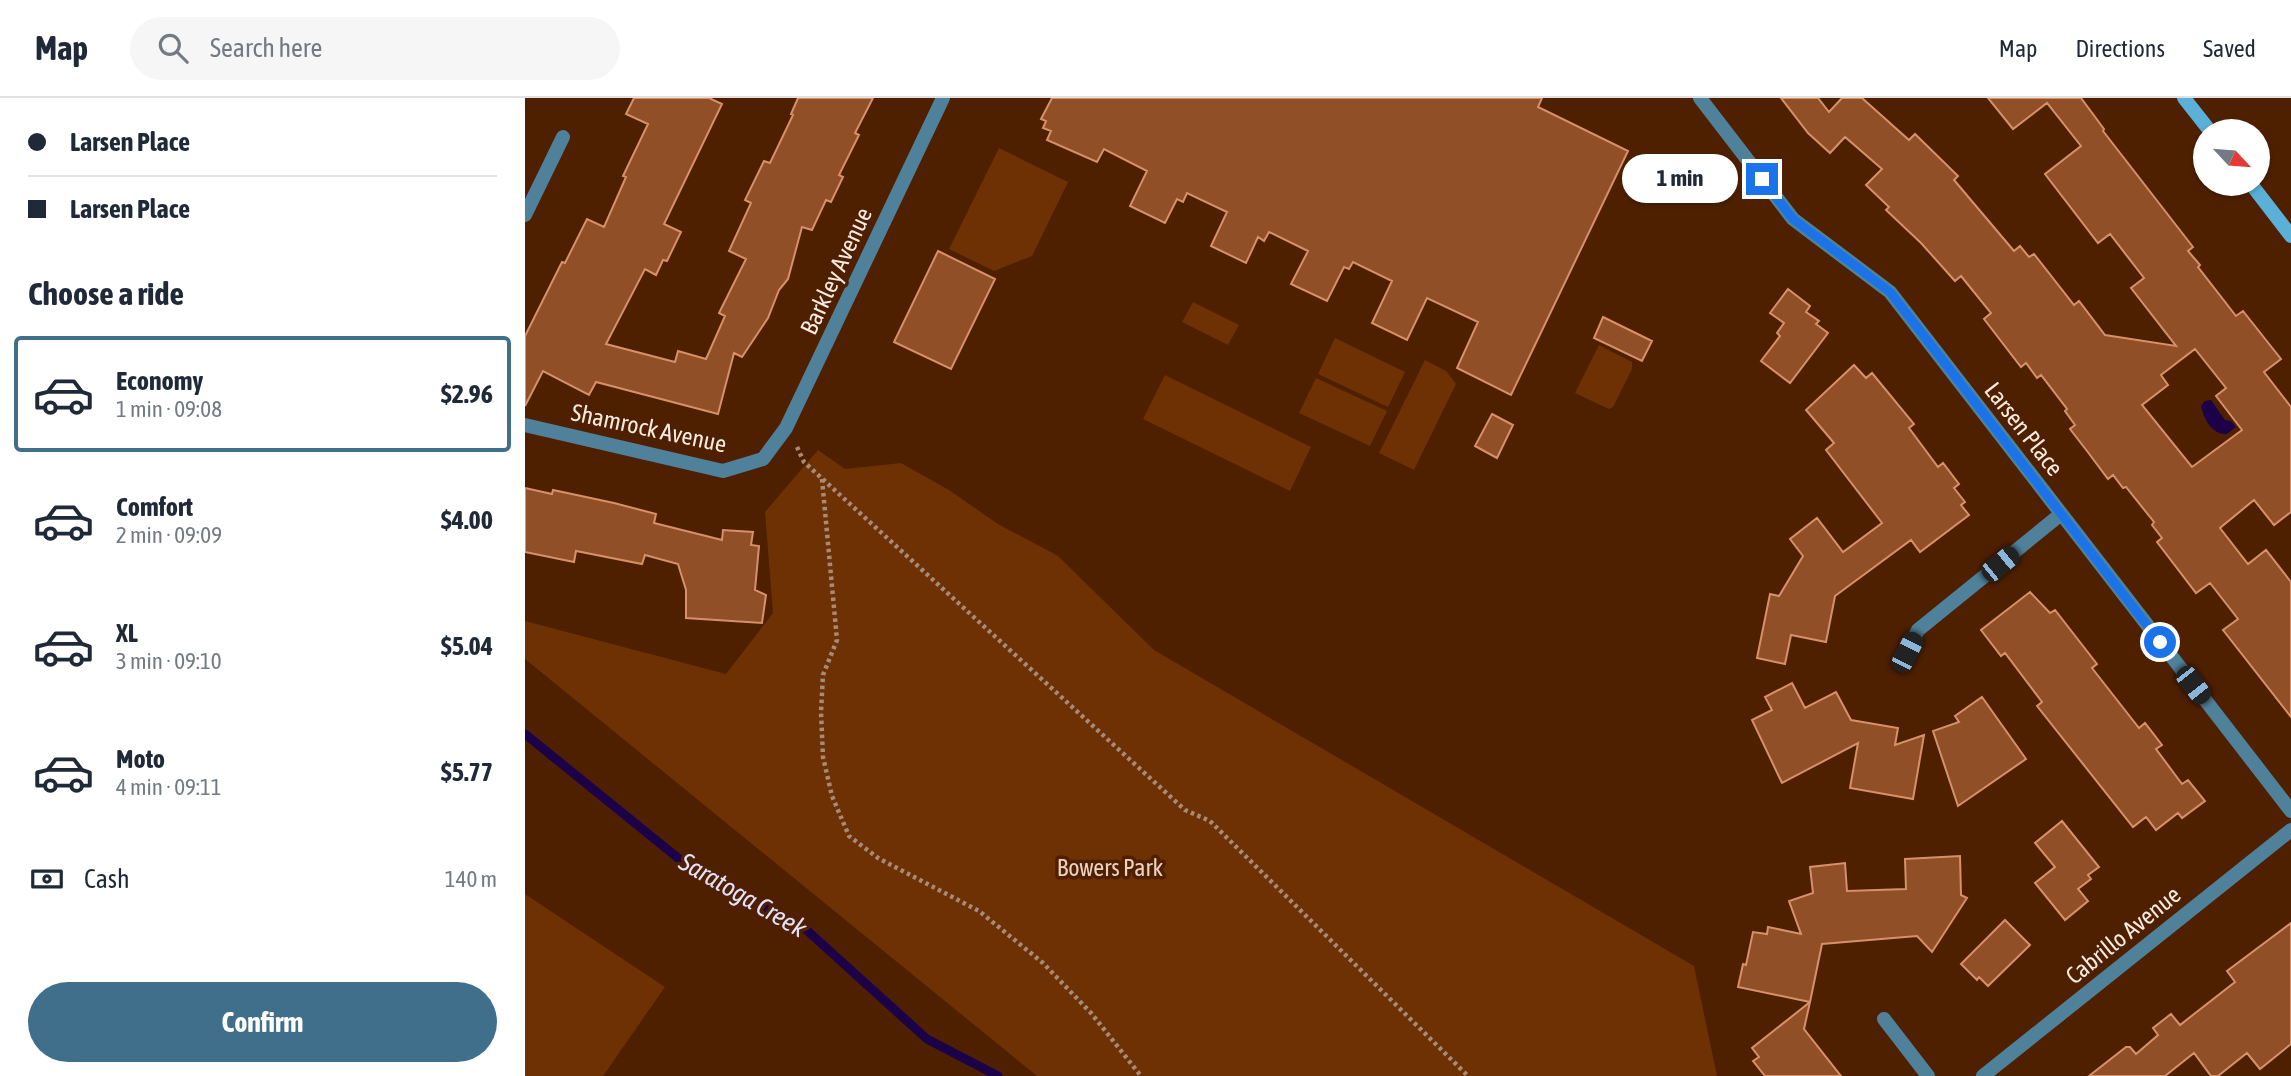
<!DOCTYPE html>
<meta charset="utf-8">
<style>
:root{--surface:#fff;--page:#f6f6f7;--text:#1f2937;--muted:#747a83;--line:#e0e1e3;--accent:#3f6f8a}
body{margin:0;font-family:"Asap Condensed",sans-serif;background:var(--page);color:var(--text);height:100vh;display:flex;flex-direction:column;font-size:26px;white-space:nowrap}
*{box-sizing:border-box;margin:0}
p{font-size:23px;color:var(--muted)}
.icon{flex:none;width:38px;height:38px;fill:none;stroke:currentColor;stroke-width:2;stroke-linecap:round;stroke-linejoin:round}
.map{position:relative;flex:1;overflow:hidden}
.side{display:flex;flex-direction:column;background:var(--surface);width:525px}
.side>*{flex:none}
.top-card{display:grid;align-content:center;height:154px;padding:0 28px;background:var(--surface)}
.needle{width:46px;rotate:116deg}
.tools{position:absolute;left:1668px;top:21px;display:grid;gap:14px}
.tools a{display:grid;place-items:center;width:77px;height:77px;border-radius:50%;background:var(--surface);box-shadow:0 2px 5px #0004;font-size:35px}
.end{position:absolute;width:32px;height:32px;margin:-16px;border:9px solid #1a73e8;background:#fff;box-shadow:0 0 0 4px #fff}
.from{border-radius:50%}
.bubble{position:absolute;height:49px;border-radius:24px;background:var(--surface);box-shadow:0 2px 5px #0004;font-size:23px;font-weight:700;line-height:49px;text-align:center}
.car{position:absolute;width:21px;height:42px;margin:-21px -10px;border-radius:9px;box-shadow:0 0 5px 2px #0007;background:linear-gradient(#222 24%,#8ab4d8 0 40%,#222 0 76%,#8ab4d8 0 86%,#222 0)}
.top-card b{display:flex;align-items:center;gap:24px;height:66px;font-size:26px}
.top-card b+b{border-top:2px solid var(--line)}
.top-card i{width:18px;height:18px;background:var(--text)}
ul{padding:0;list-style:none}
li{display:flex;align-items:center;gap:21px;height:116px;margin:0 14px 10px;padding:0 14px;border:4px solid transparent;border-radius:7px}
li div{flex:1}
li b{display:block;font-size:26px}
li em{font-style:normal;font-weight:700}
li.current{border-color:var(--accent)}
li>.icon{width:63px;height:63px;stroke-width:1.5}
h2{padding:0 28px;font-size:32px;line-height:84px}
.pay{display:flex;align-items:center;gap:18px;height:77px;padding:0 28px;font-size:26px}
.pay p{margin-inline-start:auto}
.action{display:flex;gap:14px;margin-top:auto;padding:14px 28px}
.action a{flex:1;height:80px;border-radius:42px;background:var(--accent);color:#fff;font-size:28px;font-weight:700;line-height:80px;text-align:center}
header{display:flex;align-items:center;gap:42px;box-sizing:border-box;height:98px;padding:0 35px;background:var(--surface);border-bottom:2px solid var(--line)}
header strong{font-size:33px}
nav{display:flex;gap:38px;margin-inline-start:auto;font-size:24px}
.search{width:490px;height:63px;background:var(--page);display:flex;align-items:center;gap:18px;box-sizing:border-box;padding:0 24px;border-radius:38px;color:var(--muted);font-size:26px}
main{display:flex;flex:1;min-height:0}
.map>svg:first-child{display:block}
.green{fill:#6d3103}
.water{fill:#1c0048}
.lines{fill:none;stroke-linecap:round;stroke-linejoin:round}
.stream{stroke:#1c0048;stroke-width:9}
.building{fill:#904f27;stroke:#d79068;stroke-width:2;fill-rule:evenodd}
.path{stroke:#a88a76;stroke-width:4.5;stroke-dasharray:3.5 3.5;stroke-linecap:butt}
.minor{stroke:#4f829a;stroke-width:14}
.tertiary{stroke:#4f829a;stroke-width:14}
.secondary{stroke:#5ab0d7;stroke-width:14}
.route{stroke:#1a73e8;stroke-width:9}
.labels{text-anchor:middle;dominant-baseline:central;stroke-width:7;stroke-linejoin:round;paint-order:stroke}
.street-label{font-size:24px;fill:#faebe2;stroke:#4e2000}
.park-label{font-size:24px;fill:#ecd1c3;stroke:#4e2000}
.water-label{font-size:26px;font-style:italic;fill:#e4e1fb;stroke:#4e2000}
</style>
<header>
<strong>Map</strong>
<div class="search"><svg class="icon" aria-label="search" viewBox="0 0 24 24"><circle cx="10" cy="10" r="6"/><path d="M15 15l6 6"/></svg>Search here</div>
<nav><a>Map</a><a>Directions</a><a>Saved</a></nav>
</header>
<main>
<section class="side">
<div class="top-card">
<b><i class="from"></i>Larsen Place</b>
<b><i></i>Larsen Place</b>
</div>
<h2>Choose a ride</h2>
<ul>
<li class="current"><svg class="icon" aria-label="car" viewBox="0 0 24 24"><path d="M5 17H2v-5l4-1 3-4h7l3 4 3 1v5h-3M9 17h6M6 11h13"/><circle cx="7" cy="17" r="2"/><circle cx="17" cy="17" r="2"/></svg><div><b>Economy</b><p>1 min · 09:08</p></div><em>$2.96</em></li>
<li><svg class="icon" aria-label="car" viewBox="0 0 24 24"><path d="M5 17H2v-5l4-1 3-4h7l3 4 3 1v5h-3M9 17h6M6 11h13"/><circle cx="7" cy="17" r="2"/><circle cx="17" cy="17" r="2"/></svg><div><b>Comfort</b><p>2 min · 09:09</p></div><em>$4.00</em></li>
<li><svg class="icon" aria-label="car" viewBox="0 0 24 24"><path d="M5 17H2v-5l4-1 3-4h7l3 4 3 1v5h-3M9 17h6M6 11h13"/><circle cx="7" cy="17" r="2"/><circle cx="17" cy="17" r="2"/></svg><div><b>XL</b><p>3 min · 09:10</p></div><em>$5.04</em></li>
<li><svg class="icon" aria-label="car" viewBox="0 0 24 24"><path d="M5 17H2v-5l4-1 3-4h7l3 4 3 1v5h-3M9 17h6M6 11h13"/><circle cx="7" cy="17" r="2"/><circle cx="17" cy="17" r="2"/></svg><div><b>Moto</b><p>4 min · 09:11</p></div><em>$5.77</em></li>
</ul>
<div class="pay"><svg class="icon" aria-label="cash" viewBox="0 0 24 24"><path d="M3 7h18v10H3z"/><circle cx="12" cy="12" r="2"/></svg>Cash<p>140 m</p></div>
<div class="action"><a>Confirm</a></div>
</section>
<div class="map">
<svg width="1766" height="978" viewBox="0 0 1766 978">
<rect width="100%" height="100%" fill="#4e2000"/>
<path class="green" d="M474,50L543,84L507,158L469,173L424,151Z
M668,204L714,227L703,247L657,224Z
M810,240L880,274L863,309L793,276Z
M1074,247L1107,264V271L1088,309L1084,311L1050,295Z
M900,262L921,273L931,286L889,372L854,355Z
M640,277L786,349L765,393L618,321Z
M791,280L862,313L845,348L774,315Z
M293,352L320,371L376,365L424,392L473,426L533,458L629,552L1169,868L1192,978H512L0,561V523L201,576L248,515L240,414Z
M0,796L140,889L78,978H0Z"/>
<path class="water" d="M1686,302L1700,322L1706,323L1711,329L1702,336C1687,337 1679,321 1676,308L1680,303Z"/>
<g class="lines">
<path class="stream" d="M0,636L174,777L276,827L402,941L473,978"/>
</g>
<path class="building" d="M109,0H184L197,6L139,126L156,134L142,163L138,162L131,177L120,171L81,246L150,264L153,253L181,261L200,218L194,215L221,161L204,153L226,105L220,102L239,63L245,65L268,17L266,16L273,0H348L330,35L334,37L314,77L318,79L306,104L301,102L287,132L277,129L263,181L254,192L243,220L217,259L209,255L193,316L71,284L64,297L18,273L0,308V238L37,164L40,165L62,121L79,129L101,79L98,78L123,26L101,16Z
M527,0H1017L1013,9L1103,53L986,297L932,270L953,224L902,200L882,242L847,225L867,183L828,164L824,171L819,169L802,203L766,186L783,153L744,134L739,143L733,139L721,165L686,148L702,114L662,95L658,104L652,101L640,125L605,108L622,73L579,51L572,64L522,42L526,33L518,30L521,23L516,21Z
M1256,0H1293L1304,14L1317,0H1337L1384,42L1390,36L1433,78L1429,82L1489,153L1495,148L1504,159L1509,156L1549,207L1554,203L1580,237L1651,248L1606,190L1619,180L1585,136L1573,145L1520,76L1556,48L1522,5L1488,31L1463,0H1556L1579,31L1578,33L1668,149L1663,153L1675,167L1673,169L1711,218L1718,213L1756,261L1739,274L1766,309V414L1749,427L1729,402L1695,430L1723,466L1741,452L1766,484V619L1698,532L1713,521L1685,485L1671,495L1632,444L1637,440L1627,427L1629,424L1601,389L1598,390L1588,377L1583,381L1562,353L1545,331L1550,327L1540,313L1542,311L1516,277L1512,280L1501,265L1496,269L1459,221L1466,215L1436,178L1430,183L1396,145L1361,112L1364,109L1341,87L1357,71L1320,39L1305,55L1283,35ZM1670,251L1701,290L1691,298L1717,332L1667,369L1617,307L1643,287L1636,277Z
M413,153L470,181L426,271L369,244Z
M1263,191L1285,208L1281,214L1294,223L1291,226L1303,235L1265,285L1236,263L1255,238L1252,235L1259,225L1245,215Z
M1078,219L1127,243L1117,263L1069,240Z
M1329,267L1341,280L1347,275L1389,326L1384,330L1413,369L1418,365L1434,386L1429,390L1440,404L1436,407L1444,417L1395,454L1386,442L1310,498L1301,544L1266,537L1260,566L1232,560L1245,496L1254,498L1278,458L1265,441L1292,420L1318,454L1357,425L1301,352L1309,345L1281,312Z
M967,316L988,327L972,360L950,348Z
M0,390L27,396L28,392L89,405L131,416L129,425L197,442L198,432L228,434L226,447L234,448L230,492L241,497L237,525L161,520V492L153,466L120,457L117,466L51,453L49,464L0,454Z
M1505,494L1525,515L1530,512L1572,566L1567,570L1603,616L1614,630L1620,625L1637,647L1631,651L1657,686L1663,682L1680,703L1657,720L1653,715L1631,732L1621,719L1608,729L1512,608L1517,604L1480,555L1476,558L1456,532Z
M1267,585L1280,610L1311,594L1326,622L1373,630L1370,647L1399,637L1388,701L1325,690L1333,645L1257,685L1227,622L1247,612L1240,599Z
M1457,599L1501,661L1433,708L1408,633L1434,624L1430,618Z
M1537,723L1574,769L1563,777L1566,781L1553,791L1563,803L1540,822L1510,785L1530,769L1510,745Z
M1435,758L1436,797L1442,800L1407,854L1392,838L1297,846L1285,904L1213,889L1218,866L1221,867L1228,834L1242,836L1243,829L1276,836L1264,803L1288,795L1285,769L1320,765L1322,793L1381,791L1380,761Z
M1480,822L1505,847L1463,888L1454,879L1452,882L1436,866Z
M1766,825V946L1735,971L1722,955L1693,978H1686L1669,955L1640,978H1564L1601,949H1605L1611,956L1633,937L1628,930L1646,916L1655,927L1710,884L1702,873Z
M1285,904L1279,931L1316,978H1240L1228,963L1234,959L1227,950Z"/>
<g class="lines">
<path class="path" d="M272,349L279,364L660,712L685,723L943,978
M297,381L312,542L298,577L296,614L298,659L307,698L324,738L353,760L454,813L518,865L566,915L616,978"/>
<path class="minor" d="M1175,0L1268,121L1365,194L1766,713
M0,117L38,39
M0,327L198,373L238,361L261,330L418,0
M1382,554L1393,532L1536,416
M1359,921L1403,978"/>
<path class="tertiary" d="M1458,978L1766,732"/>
<path class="secondary" d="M1659,0L1685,33
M1726,86L1766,138"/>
</g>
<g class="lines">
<path class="route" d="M1237,81L1268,121L1365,194L1635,544"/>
</g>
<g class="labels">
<g class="street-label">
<text transform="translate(311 173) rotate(-65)">Barkley Avenue</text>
<text transform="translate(124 330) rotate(12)">Shamrock Avenue</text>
<text transform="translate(1499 331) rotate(52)">Larsen Place</text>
<text transform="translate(1598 837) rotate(-39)">Cabrillo Avenue</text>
</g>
<g class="park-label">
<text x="585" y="769">Bowers Park</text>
</g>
<g class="water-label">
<text transform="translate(218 797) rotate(30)">Saratoga Creek</text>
</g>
</g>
</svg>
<div class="tools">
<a><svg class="needle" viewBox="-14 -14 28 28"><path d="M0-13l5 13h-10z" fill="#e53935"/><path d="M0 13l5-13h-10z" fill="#747a83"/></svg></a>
</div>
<i class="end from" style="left:1635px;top:544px"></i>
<i class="end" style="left:1237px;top:81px"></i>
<div class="bubble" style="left:1097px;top:56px;width:116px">1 min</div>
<i class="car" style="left:1475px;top:466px;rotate:51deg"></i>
<i class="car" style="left:1382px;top:554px;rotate:27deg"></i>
<i class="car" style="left:1668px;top:587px;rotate:142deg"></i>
</div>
</main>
